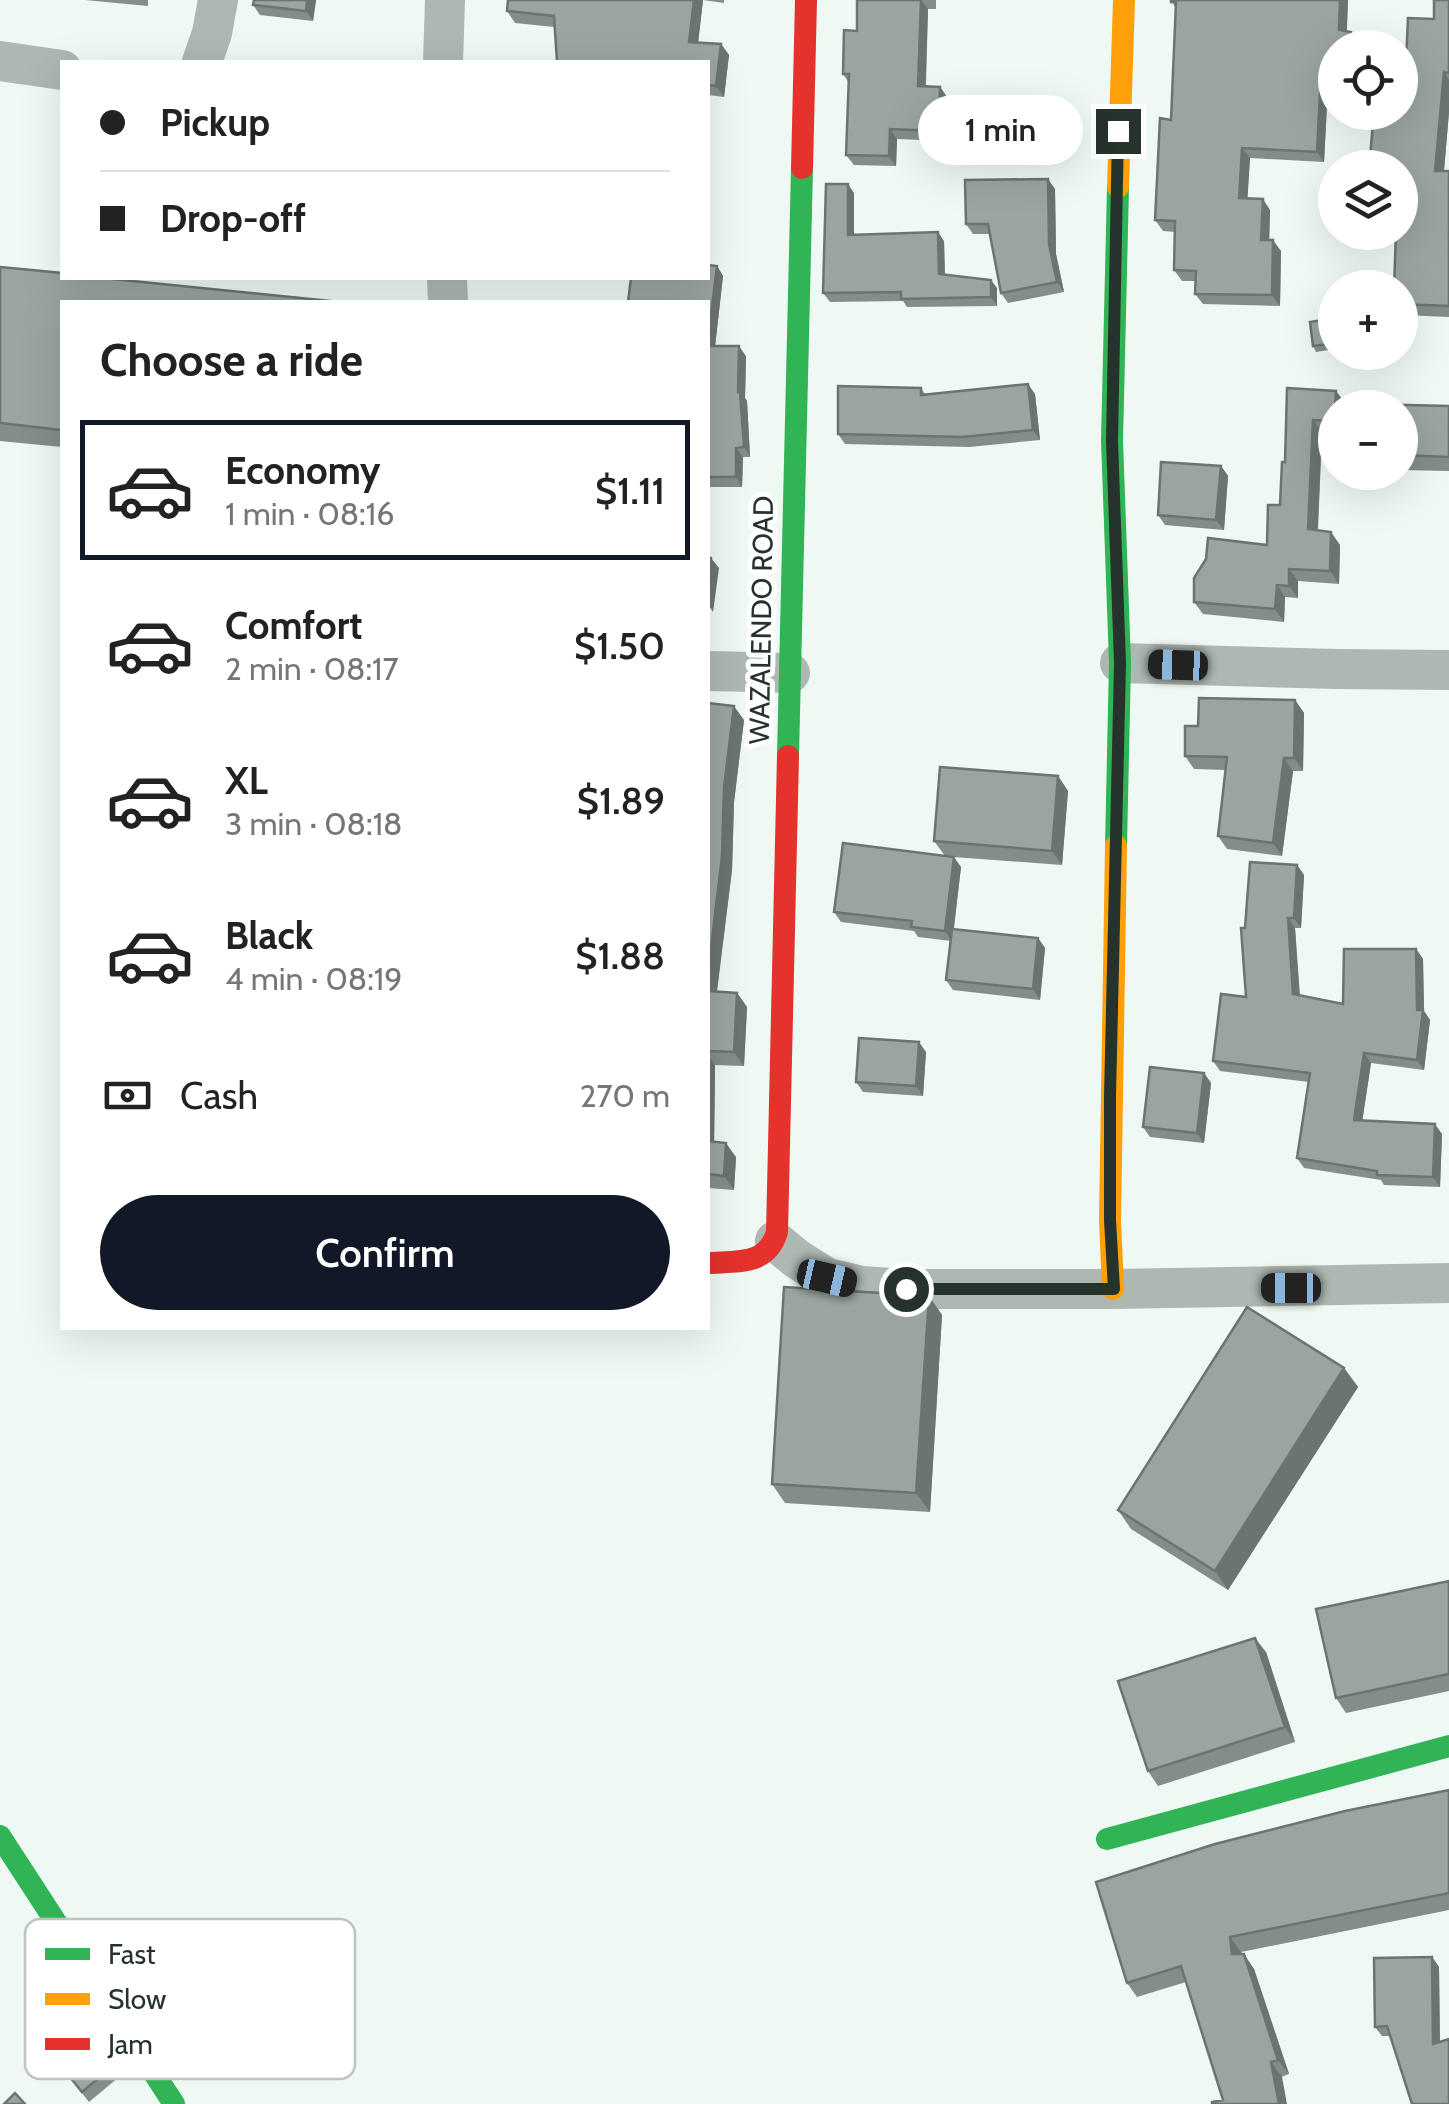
<!DOCTYPE html>
<meta charset="utf-8">
<style>
:root{--surface:#fff;--page:#f6f6f6;--text:#222;--muted:#767676;--line:#e0e0e0;--accent:#111827}
body{margin:0;font-family:Cabin,sans-serif;background:var(--page);color:var(--text);height:100vh;display:flex;flex-direction:column;font-size:38px;white-space:nowrap}
*{box-sizing:border-box;margin:0}
p{font-size:32px;color:var(--muted)}
.icon{flex:none;width:55px;height:55px;fill:none;stroke:currentColor;stroke-width:2;stroke-linecap:round;stroke-linejoin:round}
.map{position:relative;flex:1;overflow:hidden}
.details{position:absolute;left:60px;top:300px;width:650px;height:1030px;display:flex;flex-direction:column;background:var(--surface);border-radius:0px;box-shadow:0 10px 40px #0002}
.details>*{flex:none}
.top-card{position:absolute;left:60px;top:60px;width:650px;height:220px;border-radius:0px;box-shadow:0 10px 40px #0002;display:grid;align-content:center;height:220px;padding:0 40px;background:var(--surface)}
.tools{position:absolute;left:1318px;top:30px;display:grid;gap:20px}
.tools a{display:grid;place-items:center;width:100px;height:100px;border-radius:50%;background:var(--surface);box-shadow:0 10px 40px #0002;font-size:50px}
.end{position:absolute;width:45px;height:45px;margin:-22px;border:12px solid #26332c;background:#fff;box-shadow:0 0 0 5px #fff}
.from{border-radius:50%}
.bubble{position:absolute;height:70px;border-radius:35px;background:var(--surface);box-shadow:0 10px 40px #0002;font-size:32px;font-weight:600;line-height:70px;text-align:center}
.car{position:absolute;width:30px;height:60px;margin:-30px -15px;border-radius:12px;box-shadow:0 0 8px 2px #0007;background:linear-gradient(#222 24%,#8ab4d8 0 40%,#222 0 76%,#8ab4d8 0 86%,#222 0)}
.top-card b{display:flex;align-items:center;gap:35px;height:95px;font-size:38px}
.top-card b+b{border-top:2px solid var(--line)}
.top-card i{width:25px;height:25px;background:var(--text)}
ul{padding:0;list-style:none}
li{display:flex;align-items:center;gap:30px;height:140px;margin:0 20px 15px;padding:0 20px;border:5px solid transparent;border-radius:0px}
li div{flex:1}
li b{display:block;font-size:38px}
li em{font-style:normal;font-weight:600}
li.on{border-color:var(--accent)}
li>.icon{width:90px;height:90px;stroke-width:1.5}
h2{padding:0 40px;font-size:45px;line-height:120px}
.pay{display:flex;align-items:center;gap:25px;height:110px;padding:0 40px;font-size:38px}
.pay p{margin-inline-start:auto}
.action{display:flex;gap:20px;margin-top:auto;padding:20px 40px}
.action a{flex:1;height:115px;border-radius:60px;background:var(--accent);color:#fff;font-size:40px;font-weight:600;line-height:115px;text-align:center}
.map>svg:first-child{display:block}
.lines{fill:none;stroke-linecap:round;stroke-linejoin:round}
.street{stroke:#adb8b2;stroke-width:40}
.fast{stroke:#30b455;stroke-width:22}
.slow{stroke:#ff9f0a;stroke-width:22}
.jam{stroke:#e5322d;stroke-width:22}
.wall{fill:#848e89}
.shaded-wall{fill:#6c746f}
.building{fill:#9aa59f;stroke:#6c746f;stroke-width:2.5}
.route{stroke:#26332c;stroke-width:12}
.labels{text-anchor:middle;dominant-baseline:central;stroke-width:10;stroke-linejoin:round;paint-order:stroke}
.street-label{font-size:28px;fill:#26332c;stroke:#fff}
.key{fill:#fff;stroke:#bec2c0;stroke-width:2.5}
.key-label{font-size:28px;fill:#26332c}
</style>
<div class="map">
<svg width="1449" height="2104" viewBox="0 0 1449 2104">
<rect width="100%" height="100%" fill="#eef9f3"/>
<g class="lines">
<path class="street" d="M0,61L62,70
M202,62L212,33L218,0
M443,62L445,0
M447,278L448,302
M1120,663L1337,669L1449,670
M708,671L790,673
M775,1241L797,1259L827,1278L862,1286L906,1289H1113L1449,1283"/>
<path class="fast" d="M788,756L802,168
M1116,846L1120,663L1112,441L1118,187
M0,1836L174,2104
M1107,1839L1449,1746"/>
<path class="slow" d="M1118,187L1124,0
M1113,1289L1110,1220L1116,846"/>
<path class="jam" d="M802,168L806,0
M708,1263C737,1261 767,1266 777,1232L788,756"/>
</g>
<path class="wall" d="M85,0H148V6Z
M316,0L313,21L260,15L253,5Z
M508,0H724V3L703,0L698,42L721,44L729,55L724,97L708,95V62L554,27L515,23L507,11Z
M857,0H936V9H928L926,87H940L947,97L946,141L897,139L896,166L854,165L846,155L849,83L843,74L857,31Z
M1171,0H1348L1347,31L1359,42L1358,48H1335V85H1328L1324,162L1250,158L1247,198L1270,210L1269,240L1281,251L1280,306L1203,304L1195,294L1196,281H1182L1174,270L1175,232L1163,231L1155,220L1171,120L1176,9Z
M1449,0V112L1444,171H1449V317L1402,315L1400,312V304L1404,104L1434,19Z
M1055,189L1056,254L1064,292L1008,303L1001,293L990,234H973L966,224Z
M854,193V235L944,241L945,275L997,288V306L907,307L903,301L830,302L823,293Z
M717,266L723,276L715,346L746,356L745,398L747,401L750,457H743L742,487H708V302Z
M0,267L62,302V447L0,441Z
M1335,318V349L1316,352L1313,346Z
M921,388L925,394H1035L1040,440L969,447L845,444L838,434Z
M1287,388L1336,391L1345,403L1344,408H1335V433L1322,432L1318,531L1340,545L1339,584L1298,581V598L1285,597L1284,622L1203,614L1194,602L1267,545L1280,505L1285,462Z
M1449,406V471L1400,470V408Z
M1221,466L1228,476L1224,530L1165,525L1158,515Z
M1295,700L1304,713L1303,771H1293L1282,856L1227,849L1218,836L1226,770L1194,769L1185,756L1198,726Z
M708,703L744,720L734,802L732,870L717,992L737,993L747,1007L744,1066L715,1065L714,1142L736,1157L734,1190L708,1188Z
M1058,776L1068,791L1062,865L953,857L961,867L954,929L1038,938L1045,948L1040,1000L953,990L946,980L951,941L918,937L914,931L841,922L834,912L945,856L934,841Z
M1297,865L1304,875L1301,928H1295L1300,995L1343,1004L1416,949L1423,959L1424,1011L1430,1020L1424,1070L1371,1063L1362,1121L1442,1134L1440,1187L1384,1185L1381,1180L1304,1168L1297,1158L1309,1082L1220,1071L1213,1061L1246,997L1245,928Z
M926,1052L923,1096L863,1092L856,1082Z
M1204,1073L1211,1083L1204,1143L1150,1137L1143,1127Z
M929,1296L942,1315L930,1512L785,1503L772,1484Z
M1344,1368L1358,1387L1228,1590L1131,1529L1118,1510Z
M1449,1581V1691L1346,1713L1336,1698Z
M1266,1652L1295,1742L1158,1786L1148,1771Z
M1449,1790V1910L1241,1952L1254,1969L1289,2074L1223,2100L1186,1982L1137,1997L1127,1983Z
M1432,1957L1439,1967L1440,2042L1449,2104L1390,2036H1382L1375,2027Z
M88,2030L119,2077L89,2102L39,2039Z"/>
<path class="shaded-wall" d="M307,0H316L313,21L306,11Z
M694,0H703L697,53L689,42Z
M921,0L928,9L925,96L918,86Z
M1340,0H1348L1346,41L1339,30Z
M1351,32L1359,42L1358,48H1350Z
M721,44L729,55L724,97L716,86Z
M1444,72L1449,80V112L1443,182L1435,171Z
M1321,74L1328,85L1324,162L1317,152Z
M940,87L947,97L946,141L939,131Z
M890,129L897,139L896,166L889,156Z
M1242,148L1250,158L1247,208L1239,198Z
M1048,179L1055,189L1056,254L1064,292L1057,282L1049,244Z
M848,184L854,193V244L848,235Z
M1263,199L1270,210L1269,250L1261,240Z
M938,232L944,241L945,283L939,274Z
M1273,240L1281,251L1280,306L1272,295Z
M717,266L723,276L714,356L708,347V340Z
M991,280L997,288V306L991,297Z
M739,346L746,356L745,398L747,401L750,457L744,447L738,392Z
M1028,384L1035,394L1040,440L1033,430Z
M1336,391L1345,403L1344,408H1335Z
M1313,420L1322,432L1317,542L1308,529Z
M736,448L743,457L742,487L736,477Z
M1221,466L1228,476L1224,530L1216,520Z
M1331,532L1340,545L1339,584L1330,571Z
M711,558L719,568L713,612L708,604Z
M1289,569L1298,581V598L1289,586Z
M1277,585L1285,597L1284,622L1275,609Z
M1295,700L1304,713L1303,771L1294,758Z
M734,706L744,720L734,802L732,870L715,1005L708,994V973L724,787Z
M1284,758L1293,771L1282,856L1273,843Z
M1058,776L1068,791L1062,865L1052,851Z
M954,857L961,867L952,941L945,931Z
M1297,865L1304,875L1301,928L1294,918Z
M1288,918L1295,928L1300,1004L1293,994Z
M1038,938L1045,948L1040,1000L1033,989Z
M1416,949L1423,959L1424,1011L1430,1020L1424,1070L1417,1060Z
M737,993L747,1007L744,1066L734,1052Z
M919,1042L926,1052L923,1096L916,1086Z
M1364,1053L1371,1063L1361,1130L1354,1120Z
M708,1055L715,1065L714,1155L708,1146Z
M1204,1073L1211,1083L1204,1143L1197,1133Z
M1435,1124L1442,1134L1440,1187L1433,1177Z
M726,1143L736,1157L734,1190L724,1176Z
M929,1296L942,1315L930,1512L916,1493Z
M1344,1368L1358,1387L1228,1590L1215,1571Z
M1255,1638L1266,1652L1295,1742L1285,1727Z
M1230,1937L1241,1952L1242,1969L1232,1954Z
M1244,1954L1254,1969L1289,2074L1278,2060Z
M1432,1957L1439,1967L1440,2054L1433,2044Z
M1271,2062L1282,2077L1287,2104H1279Z"/>
<path class="building" d="M254,0H307L306,11L253,5Z
M508,0H694L689,42L721,44L716,86L708,85V62H557L554,16L507,11Z
M857,0H921L918,86L940,87L939,131L890,129L889,156L846,155L849,74H843L844,30L857,31Z
M1171,0H1340L1339,30L1351,32L1350,48H1335V75L1321,74L1317,152L1242,148L1239,198L1263,199L1261,240H1273L1272,295L1195,294L1196,271L1174,270L1175,221L1155,220L1160,118L1171,120L1176,2H1171Z
M1434,0H1449V73L1444,72L1435,171H1449V306L1400,304V288H1394L1396,232H1400V168H1369L1374,112H1400V104H1404L1408,18L1434,19Z
M1048,179L1049,244L1057,282L1001,293L988,224H966L965,180Z
M826,184H848V235L938,232L939,274L991,280V297L901,299V292L823,293Z
M708,265L717,266L708,340V302H628L631,278H708Z
M0,267L62,273V278H103L340,302H62V430L0,423Z
M1335,318V343L1313,346L1310,322Z
M708,346H739L738,392H740L744,447L736,448V477H708Z
M1028,384L1033,430L962,437L838,434V386L921,388V395Z
M1287,388L1336,391L1334,421L1313,420L1308,529L1331,532L1330,571L1289,569V586L1277,585L1275,609L1194,602V578L1206,559L1208,538L1267,545L1268,505H1280L1282,462H1285Z
M1365,404L1449,406V457L1400,455V408H1365Z
M1161,462L1221,466L1216,520L1158,515Z
M708,557L711,558L708,590Z
M1199,698L1295,700L1294,758H1284L1273,843L1218,836L1227,757L1185,756V726H1198Z
M708,703L734,706L724,787L722,856L708,973Z
M940,767L1058,776L1052,851L934,841Z
M843,843L954,857L945,931L911,927L912,921L834,912Z
M1250,862L1297,865L1294,918H1288L1293,994L1343,1004L1344,949H1416L1417,1010H1423L1417,1060L1364,1053L1354,1120L1435,1124L1433,1177L1377,1175V1171L1297,1158L1310,1073L1213,1061L1221,994L1246,997L1241,928H1245Z
M952,929L1038,938L1033,989L946,980Z
M708,991L737,993L734,1052L708,1051Z
M859,1038L919,1042L916,1086L856,1082Z
M1150,1067L1204,1073L1197,1133L1143,1127Z
M708,1141L726,1143L724,1176L708,1174Z
M784,1287L929,1296L916,1493L772,1484Z
M1247,1307L1344,1368L1215,1571L1118,1510Z
M1449,1581V1674L1336,1698L1316,1609Z
M1255,1638L1285,1727L1148,1771L1118,1681Z
M1449,1790V1893L1230,1937L1232,1954H1244L1278,2060L1271,2062L1279,2104H1212V2102L1223,2100L1181,1966L1127,1983L1096,1882L1215,1844L1345,1811Z
M1432,1957L1433,2044L1449,2039V2104H1412L1387,2026L1375,2027L1374,1958Z
M73,2012L88,2030L112,2067L82,2092L39,2039Z
M15,2093L25,2104H4Z"/>
<g class="lines">
<path class="route" d="M906,1289H1114L1110,1220V1096L1120,663L1112,441L1118,131"/>
</g>
<g class="labels">
<g class="street-label">
<text transform="translate(761 620) rotate(-89)">WAZALENDO ROAD</text>
</g>
</g>
<rect x="25" y="1919" width="330" height="160" rx="15" class="key"/>
<rect x="45" y="1948" width="45" height="12" fill="#30b455"/>
<rect x="45" y="1993" width="45" height="12" fill="#ff9f0a"/>
<rect x="45" y="2038" width="45" height="12" fill="#e5322d"/>
<g class="key-label">
<text x="108" y="1964">Fast</text>
<text x="108" y="2009">Slow</text>
<text x="108" y="2054">Jam</text>
</g>
</svg>
<div class="tools">
<a><svg class="icon" aria-label="locate" viewBox="0 0 24 24"><circle cx="12" cy="12" r="6"/><path d="M12 2v4M12 18v4M2 12h4M18 12h4"/></svg></a>
<a><svg class="icon" aria-label="layers" viewBox="0 0 24 24"><path d="M12 4l9 5-9 5-9-5zM3 14l9 5 9-5"/></svg></a>
<a>+</a>
<a>−</a>
</div>
<i class="end from" style="left:906px;top:1289px"></i>
<i class="end" style="left:1118px;top:131px"></i>
<div class="bubble" style="left:918px;top:95px;width:165px">1 min</div>
<i class="car" style="left:1178px;top:665px;rotate:272deg"></i>
<i class="car" style="left:827px;top:1278px;rotate:103deg"></i>
<i class="car" style="left:1291px;top:1288px;rotate:270deg"></i>
<div class="top-card">
<b><i class="from"></i>Pickup</b>
<b><i></i>Drop-off</b>
</div>
<section class="details">
<h2>Choose a ride</h2>
<ul>
<li class="on"><svg class="icon" aria-label="car" viewBox="0 0 24 24"><path d="M5 17H2v-5l4-1 3-4h7l3 4 3 1v5h-3M9 17h6M6 11h13"/><circle cx="7" cy="17" r="2"/><circle cx="17" cy="17" r="2"/></svg><div><b>Economy</b><p>1 min · 08:16</p></div><em>$1.11</em></li>
<li><svg class="icon" aria-label="car" viewBox="0 0 24 24"><path d="M5 17H2v-5l4-1 3-4h7l3 4 3 1v5h-3M9 17h6M6 11h13"/><circle cx="7" cy="17" r="2"/><circle cx="17" cy="17" r="2"/></svg><div><b>Comfort</b><p>2 min · 08:17</p></div><em>$1.50</em></li>
<li><svg class="icon" aria-label="car" viewBox="0 0 24 24"><path d="M5 17H2v-5l4-1 3-4h7l3 4 3 1v5h-3M9 17h6M6 11h13"/><circle cx="7" cy="17" r="2"/><circle cx="17" cy="17" r="2"/></svg><div><b>XL</b><p>3 min · 08:18</p></div><em>$1.89</em></li>
<li><svg class="icon" aria-label="car" viewBox="0 0 24 24"><path d="M5 17H2v-5l4-1 3-4h7l3 4 3 1v5h-3M9 17h6M6 11h13"/><circle cx="7" cy="17" r="2"/><circle cx="17" cy="17" r="2"/></svg><div><b>Black</b><p>4 min · 08:19</p></div><em>$1.88</em></li>
</ul>
<div class="pay"><svg class="icon" aria-label="cash" viewBox="0 0 24 24"><path d="M3 7h18v10H3z"/><circle cx="12" cy="12" r="2"/></svg>Cash<p>270 m</p></div>
<div class="action"><a>Confirm</a></div>
</section>
</div>
